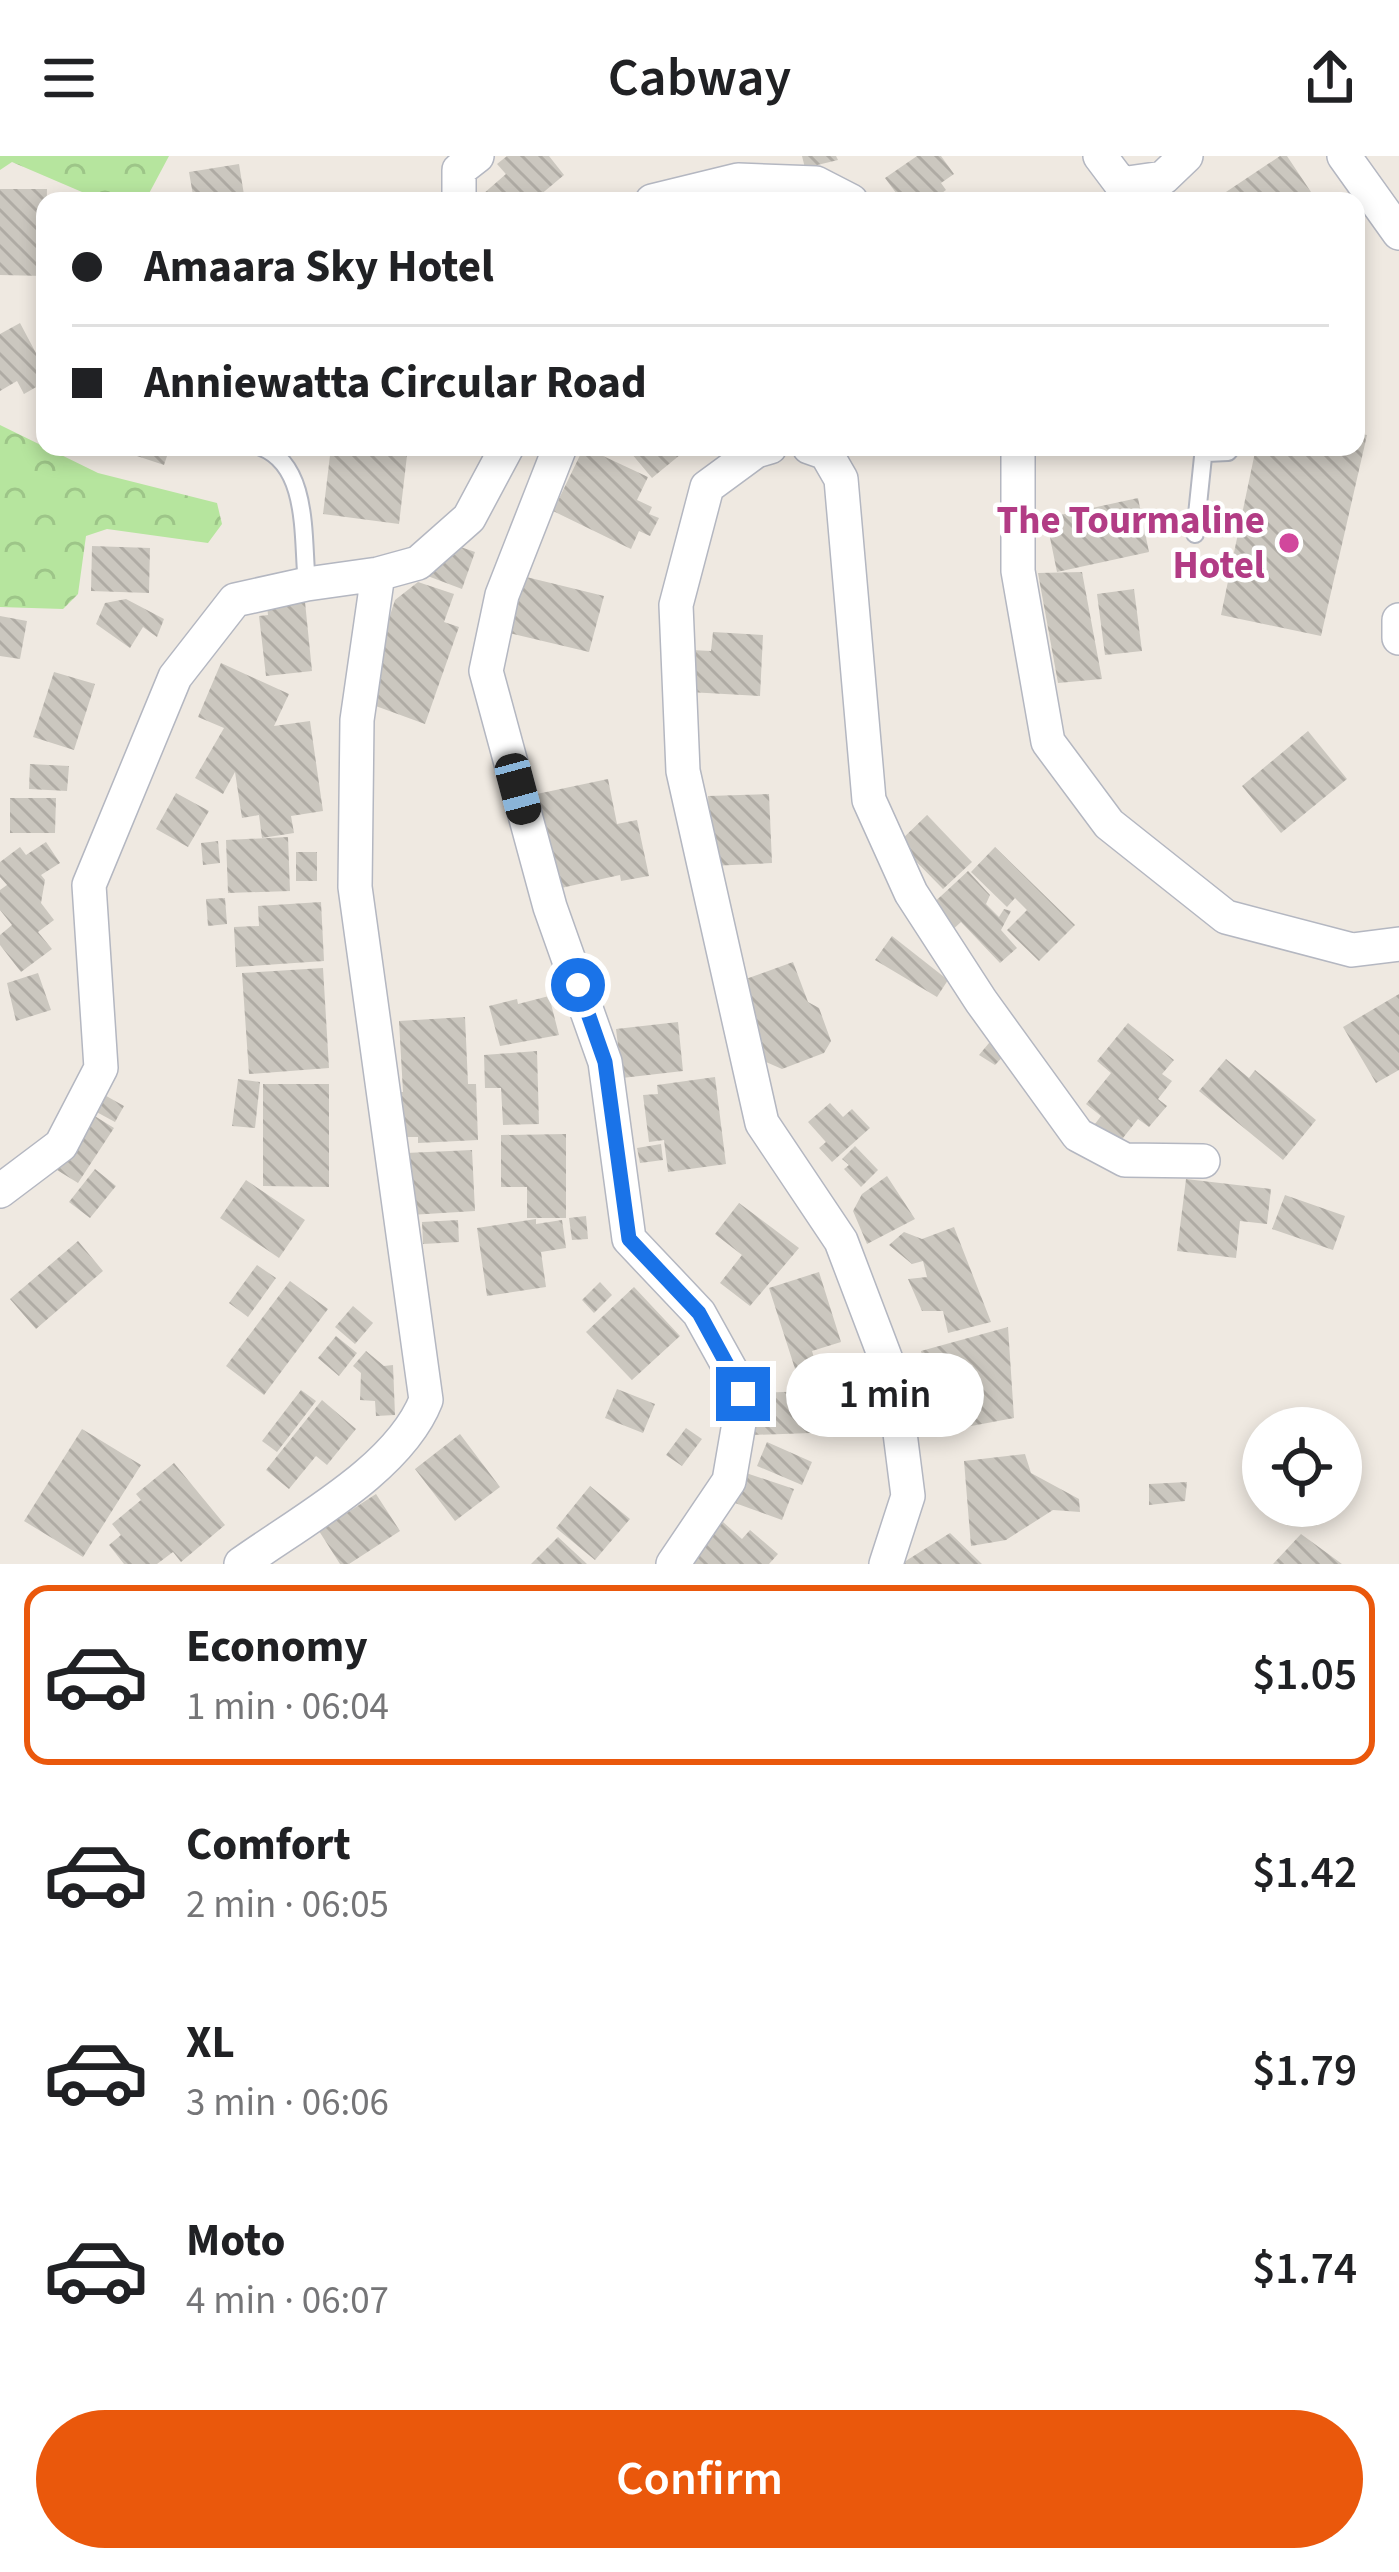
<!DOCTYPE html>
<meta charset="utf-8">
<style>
:root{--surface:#fff;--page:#f2f2f2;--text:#202124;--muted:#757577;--line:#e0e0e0;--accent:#ea580c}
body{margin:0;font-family:"Source Sans 3",sans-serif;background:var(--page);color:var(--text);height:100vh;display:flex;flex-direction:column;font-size:45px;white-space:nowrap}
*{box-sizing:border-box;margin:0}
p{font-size:39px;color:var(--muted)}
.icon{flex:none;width:66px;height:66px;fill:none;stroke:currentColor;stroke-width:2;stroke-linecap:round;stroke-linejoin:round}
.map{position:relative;height:1408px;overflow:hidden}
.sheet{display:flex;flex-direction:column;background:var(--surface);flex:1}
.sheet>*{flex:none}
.hud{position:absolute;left:36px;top:36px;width:1329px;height:264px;border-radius:24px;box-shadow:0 6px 18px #0003;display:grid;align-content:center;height:264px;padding:0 36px;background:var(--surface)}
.buttons{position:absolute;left:1242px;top:1251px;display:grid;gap:24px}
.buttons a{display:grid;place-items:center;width:120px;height:120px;border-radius:50%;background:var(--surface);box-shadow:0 6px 18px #0003;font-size:60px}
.end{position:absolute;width:54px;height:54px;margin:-27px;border:15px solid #1a73e8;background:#fff;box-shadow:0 0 0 6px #fff}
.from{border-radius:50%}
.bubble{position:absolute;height:84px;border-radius:42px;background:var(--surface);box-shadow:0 6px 18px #0003;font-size:39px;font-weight:600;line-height:84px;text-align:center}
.car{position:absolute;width:36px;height:72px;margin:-36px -18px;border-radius:15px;box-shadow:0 0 9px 3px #0007;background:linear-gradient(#222 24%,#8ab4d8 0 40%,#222 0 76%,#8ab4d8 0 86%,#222 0)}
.hud b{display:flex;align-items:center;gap:42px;height:114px;font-size:45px}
.hud b+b{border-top:3px solid var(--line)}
.hud i{width:30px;height:30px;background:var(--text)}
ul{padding:21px 0 0;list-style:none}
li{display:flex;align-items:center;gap:36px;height:180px;margin:0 24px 18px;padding:0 12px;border:6px solid transparent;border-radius:24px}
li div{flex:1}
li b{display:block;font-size:45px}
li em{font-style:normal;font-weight:600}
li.on{border-color:var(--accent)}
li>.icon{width:108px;height:108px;stroke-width:1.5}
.action{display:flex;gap:24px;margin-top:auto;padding:24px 36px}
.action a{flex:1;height:138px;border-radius:72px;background:var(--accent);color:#fff;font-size:48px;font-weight:600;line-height:138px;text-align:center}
header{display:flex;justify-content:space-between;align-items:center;height:156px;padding:0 36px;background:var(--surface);font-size:54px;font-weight:600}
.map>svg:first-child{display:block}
.forest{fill:url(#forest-crowns)}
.building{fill:url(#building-back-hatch)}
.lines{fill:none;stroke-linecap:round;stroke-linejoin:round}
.service-casing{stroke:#b4b7c1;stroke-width:20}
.minor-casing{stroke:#b4b7c1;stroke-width:36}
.service{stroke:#fff;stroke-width:16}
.minor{stroke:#fff;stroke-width:33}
.route{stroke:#1a73e8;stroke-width:15}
.hotel-dot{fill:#d1479c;stroke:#fff;stroke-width:4.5}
.labels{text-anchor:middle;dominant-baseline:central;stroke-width:9;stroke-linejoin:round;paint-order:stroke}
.hotel-label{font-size:39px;font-weight:bold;fill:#b23c85;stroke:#fff;text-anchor:end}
</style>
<header><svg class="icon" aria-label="menu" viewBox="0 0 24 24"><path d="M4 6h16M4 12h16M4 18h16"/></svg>Cabway<svg class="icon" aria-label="share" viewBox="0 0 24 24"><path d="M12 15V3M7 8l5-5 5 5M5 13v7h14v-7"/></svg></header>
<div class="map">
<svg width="1399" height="1408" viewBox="0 0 1399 1408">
<defs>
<pattern id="forest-crowns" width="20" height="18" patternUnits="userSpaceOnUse" patternTransform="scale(3)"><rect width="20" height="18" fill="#b6e59e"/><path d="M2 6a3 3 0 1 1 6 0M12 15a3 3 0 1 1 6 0" fill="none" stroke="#9dc588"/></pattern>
<pattern id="building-back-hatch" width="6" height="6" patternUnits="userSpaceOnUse" patternTransform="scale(3)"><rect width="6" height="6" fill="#cbc7bf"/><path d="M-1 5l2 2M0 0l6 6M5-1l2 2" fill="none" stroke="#afaba4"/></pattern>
</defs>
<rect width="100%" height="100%" fill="#efe9e1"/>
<path class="forest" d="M0,0H169L145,45H103L12,6L0,14Z
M0,269L98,317L217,347L222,368L208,387L107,373L86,380L78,438L63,453L0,451Z"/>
<path class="building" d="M507,0H549L564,19L533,45H475L506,18L497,8Z
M802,0H836L838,4L805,12Z
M917,0H941L954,18L941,27L946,34L931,45H902L885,22Z
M1280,0H1287L1317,45H1223L1220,40Z
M239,8L245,45H194L189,16Z
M0,33H47L45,120L0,119Z
M20,167L45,214V226L24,238L17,225L0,235V178Z
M1356,277L1367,279L1321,480L1221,459L1255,296L1245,298L1243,291H1356Z
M110,291H170L164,309Z
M331,291H408L399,368L323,358Z
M584,291L648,321L637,344L652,351L649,358L659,362L650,380L639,375L631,393L553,355Z
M626,291H684L686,294L652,322Z
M1138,342L1149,396L1057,416L1046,362Z
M455,389L475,396L462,433L425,419Z
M92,390L150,392L149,437L91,435Z
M1082,416L1102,523L1058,527L1038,417Z
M514,418L604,440L589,496L501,475Z
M418,426L454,438L444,466L459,471L425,568L362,545L395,444Z
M1134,433L1142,495L1105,499L1097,438Z
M304,436L312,515L266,520L259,460L268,459L266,441Z
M126,443L164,463L157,481L143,471L130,492L96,468L105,447Z
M0,460L27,465L20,503L0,500Z
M713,476L763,479L760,540L689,536L691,494L711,495Z
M221,507L289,538L274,570L310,565L323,655L291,660L294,677L262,682L259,659L242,662L235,616L223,638L195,622L224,572L198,561Z
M54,516L95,528L74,594L33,581Z
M1308,575L1347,623L1281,677L1242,630Z
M30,608L69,610L67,635L29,633Z
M608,623L617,668L637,664L649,720L621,725L620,719L552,734L532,639Z
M176,637L209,655L188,691L156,673Z
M769,638L772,707L711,710L708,640Z
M10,642H56L55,677H10Z
M927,659L972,706L943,733L898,687Z
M288,681L290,735L228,737L226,684Z
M218,685L220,707L203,709L201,687Z
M46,686L60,707L41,719L45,724L41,747L54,764L38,776L52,793L21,816L0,789V779L12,769L0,754V734L7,729L0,721V706L20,691L26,699Z
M995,691L1075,769L1039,805L1007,774L1027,754L1015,742L1007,751L971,716Z
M296,696H317V725H296Z
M968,715L990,739L986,748L999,761L1004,753L1011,755L1001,774L1017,792L1000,807L961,766L949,777L927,753Z
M225,742L227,768L208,770L206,743Z
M321,746L324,805L236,811L234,771L259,770L258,750Z
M892,780L948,824L937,841L875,804Z
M793,806L808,846L819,852L831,885L824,897L782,913L766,906L753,875L757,863L743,824Z
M323,812L329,912L249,918L242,817Z
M38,817L51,854L16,865L7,827Z
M1399,838V914L1376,927L1343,871Z
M549,840L559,879L500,890L489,850L517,843L518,848Z
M465,861L468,928H476L478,984L418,987V981H396L393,936H403L399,865Z
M678,866L683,915L622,922L616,873Z
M1128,867L1174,904L1162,918L1172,925L1158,943L1167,950L1149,971L1138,963L1119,987L1095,968L1101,960L1086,948L1111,917L1097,905Z
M994,881L1011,892L995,909L979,899Z
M537,895L539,968L503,969L501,932H485L484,899Z
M1226,903L1249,922L1255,914L1316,964L1283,1004L1199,935Z
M715,921L726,1008L668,1016L664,984L649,986L643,939L658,938L657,929Z
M238,923L260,926L255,972L232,970Z
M263,928H329V1031L263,1030Z
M101,937L124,950L115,966L91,953Z
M830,947L843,961L852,953L870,972L832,1006L819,992L826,986L808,966Z
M93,959L114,972L78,1027L57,1014Z
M566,978V1062H527V1031H501V979Z
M661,988L663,1004L640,1007L637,992Z
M855,990L878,1014L861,1031L844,1013L849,1009L842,1003Z
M472,994L475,1055L410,1059L406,997Z
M95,1013L116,1030L90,1062L69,1046Z
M887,1020L915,1063L867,1088L853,1055L862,1038Z
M1186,1023L1271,1033L1267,1068L1240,1065L1236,1102L1177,1095Z
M246,1024L305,1064L279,1102L220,1062Z
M1285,1039L1345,1060L1333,1094L1272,1073Z
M739,1047L799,1092L750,1150L720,1127L742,1099L715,1078Z
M586,1060L588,1083L572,1084L569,1062Z
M536,1063V1068L562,1064L566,1092L541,1096L546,1131L487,1140L477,1072Z
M458,1064L459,1086L423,1088L422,1066Z
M954,1071L991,1166L948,1177L943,1155H922L908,1123L927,1121L923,1105L912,1108L889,1089L904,1076L922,1083Z
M78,1085L103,1115L36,1173L10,1143Z
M257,1109L276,1122L248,1161L229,1147Z
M819,1116L841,1186L812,1195L817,1212L797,1219L769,1132Z
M290,1125L328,1153L264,1239L226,1210Z
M600,1126L612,1139L594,1157L582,1144Z
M634,1131L680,1180L632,1224L586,1176Z
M353,1150L373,1167L355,1188L335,1171Z
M1008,1171L1014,1262L923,1279L915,1249L933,1246L921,1195Z
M336,1180L357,1197L339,1220L318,1202Z
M366,1195L384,1210L393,1209L395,1259L376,1260L375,1245L360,1244L361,1217L353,1210Z
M617,1233L655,1248L643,1277L605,1262Z
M301,1234L316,1245L277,1296L262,1285Z
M839,1234L840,1252H867V1275L752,1279L751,1237Z
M322,1244L356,1273L327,1309L316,1300L289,1333L266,1314Z
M686,1272L702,1283L682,1310L666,1299Z
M82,1273L141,1309L83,1401L24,1365Z
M460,1278L500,1331L455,1365L415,1313Z
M767,1286L812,1306L802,1329L757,1310Z
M1025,1298L1031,1317L1079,1343L1080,1356L1053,1354L1006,1384L971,1390L964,1305Z
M174,1307L225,1369L181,1406L173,1396L157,1408H124L109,1389L121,1379L112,1368L141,1344L136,1338Z
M746,1317L794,1333L782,1364L735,1347Z
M1187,1326L1185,1345L1149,1349V1328Z
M590,1330L630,1363L595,1404L556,1372Z
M376,1338L400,1375L349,1408H340L319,1375Z
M723,1366L742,1383L750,1374L778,1398L769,1408H688Z
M950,1377L982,1408H901Z
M1301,1378L1342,1408H1273Z
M558,1381L587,1408H531Z"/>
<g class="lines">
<g class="service-casing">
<path id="service" d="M261,291C310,310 302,383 307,428
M1206,297L1228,296L1232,291
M1195,378L1204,291"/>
</g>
<g class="minor-casing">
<path id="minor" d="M1100,0L1121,28L1163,22L1186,0
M1344,0L1399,77
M459,45V14L477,0
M652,45L738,24L816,27L851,45
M560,291L502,439L486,515L550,751L605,906L629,1083L699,1157L744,1238L729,1325L673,1408
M770,291L756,295L707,331L676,449L683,615L762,967L841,1085L893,1222L908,1340L886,1408
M809,291L826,297L841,323L869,644L911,737L981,845L1078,979L1125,1004L1203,1005
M1018,291V415L1048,586L1109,668L1226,761L1352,794L1399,788
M1399,464V482
M0,1035L61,989L101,912L89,729L175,521L235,444L307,428L378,418L418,407L469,362L507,291
M241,1408C301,1365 399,1313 426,1244L355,731L357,564L378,418"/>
</g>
<use href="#service" class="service"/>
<use href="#minor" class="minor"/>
</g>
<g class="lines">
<path class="route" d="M578,829L605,906L629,1083L699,1157L743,1238"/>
</g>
<circle class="hotel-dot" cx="1289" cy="387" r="12"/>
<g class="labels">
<g class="hotel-label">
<text x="1265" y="365">The Tourmaline<tspan x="1265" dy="45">Hotel</tspan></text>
</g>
</g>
</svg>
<div class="buttons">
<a><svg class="icon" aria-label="locate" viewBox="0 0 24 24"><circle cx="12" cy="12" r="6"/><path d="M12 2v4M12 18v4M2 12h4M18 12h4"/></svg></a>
</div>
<i class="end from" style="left:578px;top:829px"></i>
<i class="end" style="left:743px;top:1238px"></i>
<div class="bubble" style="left:786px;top:1197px;width:198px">1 min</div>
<i class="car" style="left:518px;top:633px;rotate:165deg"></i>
<div class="hud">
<b><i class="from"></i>Amaara Sky Hotel</b>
<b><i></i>Anniewatta Circular Road</b>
</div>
</div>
<section class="sheet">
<ul>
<li class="on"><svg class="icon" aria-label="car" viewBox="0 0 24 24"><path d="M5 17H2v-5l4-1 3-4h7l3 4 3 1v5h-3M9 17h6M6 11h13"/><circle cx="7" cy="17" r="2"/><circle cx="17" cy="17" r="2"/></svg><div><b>Economy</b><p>1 min · 06:04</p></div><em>$1.05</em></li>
<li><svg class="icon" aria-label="car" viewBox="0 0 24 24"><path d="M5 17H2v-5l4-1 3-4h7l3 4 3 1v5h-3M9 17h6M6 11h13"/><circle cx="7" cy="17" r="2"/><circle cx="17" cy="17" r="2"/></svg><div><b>Comfort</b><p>2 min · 06:05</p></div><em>$1.42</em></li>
<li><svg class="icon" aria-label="car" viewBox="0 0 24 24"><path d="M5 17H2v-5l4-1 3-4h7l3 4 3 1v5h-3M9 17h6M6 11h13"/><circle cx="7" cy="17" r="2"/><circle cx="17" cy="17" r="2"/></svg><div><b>XL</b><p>3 min · 06:06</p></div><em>$1.79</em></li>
<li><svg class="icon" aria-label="car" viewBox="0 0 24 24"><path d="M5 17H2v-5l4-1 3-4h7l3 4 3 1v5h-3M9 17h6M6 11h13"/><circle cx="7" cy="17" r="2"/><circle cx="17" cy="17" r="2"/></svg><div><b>Moto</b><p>4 min · 06:07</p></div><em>$1.74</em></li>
</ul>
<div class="action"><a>Confirm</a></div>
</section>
